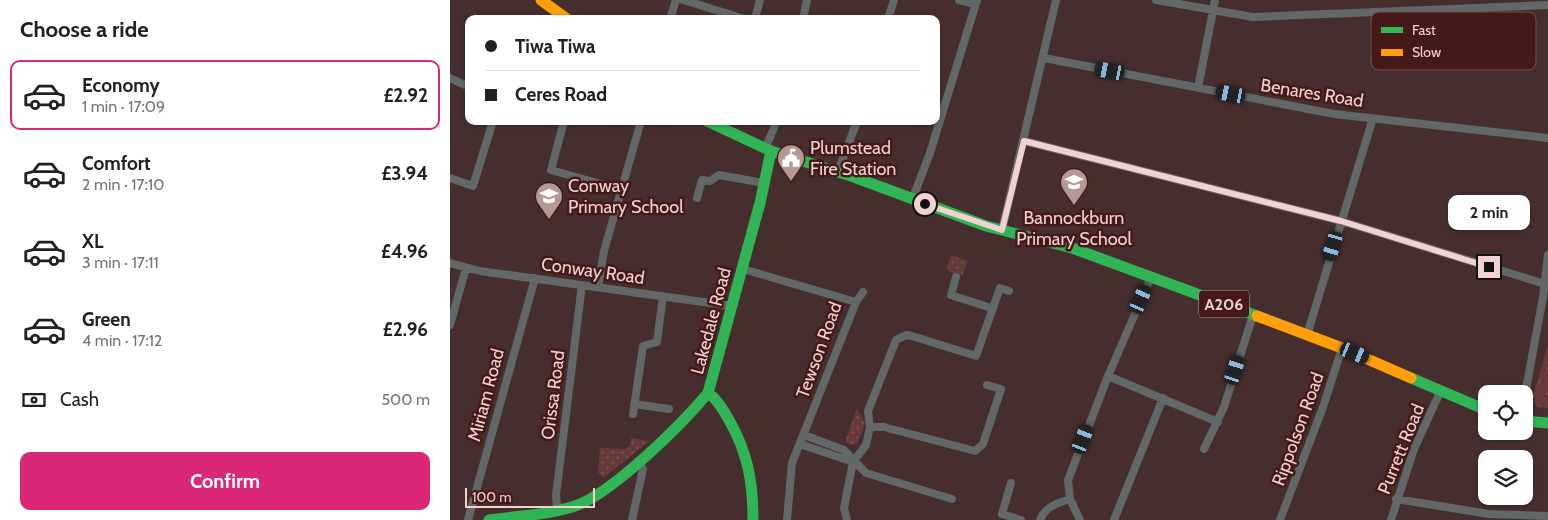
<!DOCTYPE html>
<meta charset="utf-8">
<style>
:root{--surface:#fff;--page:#f6f6f6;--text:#202124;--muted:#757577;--line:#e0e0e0;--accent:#db2777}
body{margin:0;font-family:Cabin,sans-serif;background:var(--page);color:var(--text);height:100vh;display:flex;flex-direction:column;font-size:19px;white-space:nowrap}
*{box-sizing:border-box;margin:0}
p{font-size:16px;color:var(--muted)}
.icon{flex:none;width:28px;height:28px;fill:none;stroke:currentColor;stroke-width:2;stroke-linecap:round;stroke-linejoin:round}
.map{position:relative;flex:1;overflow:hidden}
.drawer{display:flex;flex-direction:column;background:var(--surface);width:450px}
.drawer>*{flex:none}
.top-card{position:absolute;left:15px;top:15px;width:475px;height:110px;border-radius:10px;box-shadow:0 1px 4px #0004;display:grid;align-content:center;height:110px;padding:0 20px;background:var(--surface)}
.buttons{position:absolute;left:1028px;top:385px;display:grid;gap:10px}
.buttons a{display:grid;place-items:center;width:55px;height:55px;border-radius:10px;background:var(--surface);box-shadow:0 1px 4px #0004;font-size:25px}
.scale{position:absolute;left:15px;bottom:12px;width:130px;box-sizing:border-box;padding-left:5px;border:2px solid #f1d2d0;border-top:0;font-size:14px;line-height:18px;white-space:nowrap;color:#f1d2d0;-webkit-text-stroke:4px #461919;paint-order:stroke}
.end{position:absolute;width:22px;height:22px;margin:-11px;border:6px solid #f1d2d0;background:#111;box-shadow:0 0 0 2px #111}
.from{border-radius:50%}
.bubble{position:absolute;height:35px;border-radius:10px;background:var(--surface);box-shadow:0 1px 4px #0004;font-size:16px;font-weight:700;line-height:35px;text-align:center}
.car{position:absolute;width:15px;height:30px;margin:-15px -8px;border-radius:6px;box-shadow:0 0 4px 1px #0007;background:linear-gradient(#222 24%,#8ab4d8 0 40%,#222 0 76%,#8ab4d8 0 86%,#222 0)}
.top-card b{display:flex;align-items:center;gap:18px;height:48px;font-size:19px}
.top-card b+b{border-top:1px solid var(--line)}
.top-card i{width:12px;height:12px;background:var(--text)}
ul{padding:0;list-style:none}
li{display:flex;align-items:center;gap:15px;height:70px;margin:0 10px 8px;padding:0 10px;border:2px solid transparent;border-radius:10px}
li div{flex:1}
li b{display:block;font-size:19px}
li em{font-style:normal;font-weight:700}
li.active{border-color:var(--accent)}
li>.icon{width:45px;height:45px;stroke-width:1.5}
h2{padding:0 20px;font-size:22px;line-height:60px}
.pay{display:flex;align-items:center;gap:12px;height:55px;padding:0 20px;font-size:19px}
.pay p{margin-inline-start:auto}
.cta{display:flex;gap:10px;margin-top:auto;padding:10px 20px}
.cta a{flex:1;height:58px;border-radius:10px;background:var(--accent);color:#fff;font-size:20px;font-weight:700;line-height:58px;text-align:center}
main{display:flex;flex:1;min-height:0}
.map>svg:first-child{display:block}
.grass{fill:url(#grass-dots)}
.park{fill:url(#park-tufts)}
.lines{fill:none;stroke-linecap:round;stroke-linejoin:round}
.street{stroke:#626768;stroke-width:8}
.fast{stroke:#30b455;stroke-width:11}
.slow{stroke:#ff9f0a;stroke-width:11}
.route{stroke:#f1d2d0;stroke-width:6}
.labels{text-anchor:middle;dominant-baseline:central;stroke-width:5;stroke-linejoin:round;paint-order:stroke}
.shield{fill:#461919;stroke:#be9a99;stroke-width:1}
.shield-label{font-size:16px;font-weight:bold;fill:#f1d2d0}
.street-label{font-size:18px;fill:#f1d2d0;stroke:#461919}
.poi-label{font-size:18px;fill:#f1d2d0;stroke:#461919;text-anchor:start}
.key{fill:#461919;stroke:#795050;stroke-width:1}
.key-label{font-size:14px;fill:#f1d2d0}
</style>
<main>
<section class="drawer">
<h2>Choose a ride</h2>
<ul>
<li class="active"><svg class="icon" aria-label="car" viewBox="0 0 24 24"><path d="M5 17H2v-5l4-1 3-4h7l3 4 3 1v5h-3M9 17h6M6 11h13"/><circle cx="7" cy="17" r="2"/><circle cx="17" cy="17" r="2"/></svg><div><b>Economy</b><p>1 min · 17:09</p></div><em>£2.92</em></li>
<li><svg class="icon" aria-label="car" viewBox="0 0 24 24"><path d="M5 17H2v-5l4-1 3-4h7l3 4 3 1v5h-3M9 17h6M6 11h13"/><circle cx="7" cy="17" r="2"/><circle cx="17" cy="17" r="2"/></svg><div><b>Comfort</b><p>2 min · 17:10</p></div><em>£3.94</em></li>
<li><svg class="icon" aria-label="car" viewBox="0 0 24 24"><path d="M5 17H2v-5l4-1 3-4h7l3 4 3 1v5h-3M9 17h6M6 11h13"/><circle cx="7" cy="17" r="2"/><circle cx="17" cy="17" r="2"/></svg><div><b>XL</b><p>3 min · 17:11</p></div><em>£4.96</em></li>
<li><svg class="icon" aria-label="car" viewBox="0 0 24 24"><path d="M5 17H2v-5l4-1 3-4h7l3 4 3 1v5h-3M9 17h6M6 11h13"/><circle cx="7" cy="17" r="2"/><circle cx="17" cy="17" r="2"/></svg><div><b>Green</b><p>4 min · 17:12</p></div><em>£2.96</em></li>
</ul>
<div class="pay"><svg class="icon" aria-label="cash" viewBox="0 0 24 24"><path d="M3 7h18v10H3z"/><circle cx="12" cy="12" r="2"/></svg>Cash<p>500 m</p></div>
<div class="cta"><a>Confirm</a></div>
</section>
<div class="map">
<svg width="1098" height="520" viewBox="0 0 1098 520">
<defs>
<pattern id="grass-dots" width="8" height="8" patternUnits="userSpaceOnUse" patternTransform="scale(1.25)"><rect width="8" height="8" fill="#673a39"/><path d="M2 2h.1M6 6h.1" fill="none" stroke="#7d5655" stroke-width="1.8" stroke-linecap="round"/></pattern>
<pattern id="park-tufts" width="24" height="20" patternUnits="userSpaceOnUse" patternTransform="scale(1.25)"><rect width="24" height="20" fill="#673a39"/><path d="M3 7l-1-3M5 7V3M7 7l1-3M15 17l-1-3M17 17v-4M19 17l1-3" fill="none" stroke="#7d5655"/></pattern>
</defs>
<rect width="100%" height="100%" fill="#462e2e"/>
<path class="grass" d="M501,255L518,261L512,276L499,271L497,267Z
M407,408L415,424L408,442L401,445L395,442Z
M181,438L200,441L153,478L148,472L150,448L176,449L180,446Z"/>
<path class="park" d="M1098,345V408L1087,407L1083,396Z"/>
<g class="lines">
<path class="street" d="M233,0L295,19
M509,0L525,4
M706,0L803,17L1098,5
M220,19L226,0
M305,19L310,0
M353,19L357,0
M438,19L444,0
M594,58L884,114L1098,138
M0,78L19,87
M748,88L765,0
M114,121L101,170L172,190
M574,141L891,221L1095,284
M315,149L327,121
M388,172L407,121
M0,178L23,186L43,121
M247,198L252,180L260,181L269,175L314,183
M462,200L480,153L527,0
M552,230L606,0
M0,263L30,271L282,306
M293,269L406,302
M506,277L501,295L541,308
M148,287L154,251L191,121
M0,325L16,268
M857,335L923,118
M658,376L768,422
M1074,400L1093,297L1098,255
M184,404L219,409
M183,414L193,346L207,342L213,296
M420,427H434L525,451L533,444L551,389L537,385
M354,435L394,450L416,473L502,499
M350,444L403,462
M754,449L774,407L803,315
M403,462L416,445L420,427L418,411L446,340L456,335L462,336L526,356L550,288L559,291
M561,483L552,514L571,520
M946,499L1039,514L1098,516
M107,509L106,495L132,285
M18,520L85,278
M182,520L193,469L188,461
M337,520L342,463L406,302L413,292
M397,520L394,508L403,462
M590,520C595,507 607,503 620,499
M630,520L620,499L618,480L658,376L701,277
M664,520L713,398
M830,520L873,407L892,348
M941,520L964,449L991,390"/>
<path class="fast" d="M257,121L321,151L401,176L536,226L622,248L807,316
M961,378L1036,410
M1074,421L1098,423
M39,520C67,516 98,515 125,506C163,493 232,424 258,393
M303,520C303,483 298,453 279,420C273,410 268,400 258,393L310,203L321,151"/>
<path class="slow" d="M91,0L117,19
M807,316L892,348L961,378"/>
</g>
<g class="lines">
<path class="route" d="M475,204L552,230L574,141L891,221L1039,267"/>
</g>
<defs>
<g id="civic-pin" transform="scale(1.4375)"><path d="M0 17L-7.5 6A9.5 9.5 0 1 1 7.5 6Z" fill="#b59997" stroke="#461919"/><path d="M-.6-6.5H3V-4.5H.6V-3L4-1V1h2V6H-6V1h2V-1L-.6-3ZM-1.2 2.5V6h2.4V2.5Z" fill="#fff"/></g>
<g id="school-pin" transform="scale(1.4375)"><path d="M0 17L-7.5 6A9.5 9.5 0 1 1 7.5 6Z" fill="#b59997" stroke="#461919"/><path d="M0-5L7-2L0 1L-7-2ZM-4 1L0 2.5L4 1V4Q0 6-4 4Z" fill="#fff"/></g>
</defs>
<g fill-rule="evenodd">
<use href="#civic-pin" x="341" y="158"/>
<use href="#school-pin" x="624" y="182"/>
<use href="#school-pin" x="99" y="196"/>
</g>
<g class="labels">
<rect class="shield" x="749" y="290.5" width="50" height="27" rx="4"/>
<g class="shield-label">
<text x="774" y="304">A206</text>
</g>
<g class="street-label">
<text transform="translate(862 93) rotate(9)">Benares Road</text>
<text transform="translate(143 271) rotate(8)">Conway Road</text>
<text transform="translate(261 321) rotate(-75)">Lakedale Road</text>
<text transform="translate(369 350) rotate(-70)">Tewson Road</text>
<text transform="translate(36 395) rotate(-75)">Miriam Road</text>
<text transform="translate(103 395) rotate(-83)">Orissa Road</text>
<text transform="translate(848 429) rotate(-70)">Rippolson Road</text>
<text transform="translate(951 449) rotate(-68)">Purrett Road</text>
</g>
<g class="poi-label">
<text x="360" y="148">Plumstead<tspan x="360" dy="21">Fire Station</tspan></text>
<text x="118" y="186">Conway<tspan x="118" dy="21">Primary School</tspan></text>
<text x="624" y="218" text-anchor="middle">Bannockburn<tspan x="624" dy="21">Primary School</tspan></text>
</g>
</g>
<rect x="921" y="12" width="165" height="58" rx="8" class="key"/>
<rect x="931" y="27" width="22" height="6" fill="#30b455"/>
<rect x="931" y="49" width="22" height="7" fill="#ff9f0a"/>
<g class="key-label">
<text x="962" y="35">Fast</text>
<text x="962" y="57">Slow</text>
</g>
</svg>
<div class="buttons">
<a><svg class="icon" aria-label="locate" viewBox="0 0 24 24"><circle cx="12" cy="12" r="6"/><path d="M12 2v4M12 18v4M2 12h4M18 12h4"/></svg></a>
<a><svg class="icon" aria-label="layers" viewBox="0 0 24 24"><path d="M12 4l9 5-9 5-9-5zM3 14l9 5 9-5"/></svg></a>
</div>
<div class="scale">100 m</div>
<i class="end from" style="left:475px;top:204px"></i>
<i class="end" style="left:1039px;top:267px"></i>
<div class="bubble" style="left:998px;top:195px;width:82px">2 min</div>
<i class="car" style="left:660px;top:71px;rotate:281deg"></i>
<i class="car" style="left:781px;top:94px;rotate:281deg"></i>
<i class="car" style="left:883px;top:246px;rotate:197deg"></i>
<i class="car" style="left:691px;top:299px;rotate:24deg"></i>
<i class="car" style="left:905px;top:353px;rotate:112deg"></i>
<i class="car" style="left:785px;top:370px;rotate:18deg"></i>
<i class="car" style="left:633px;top:439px;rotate:21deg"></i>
<div class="top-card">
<b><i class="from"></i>Tiwa Tiwa</b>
<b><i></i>Ceres Road</b>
</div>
</div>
</main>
